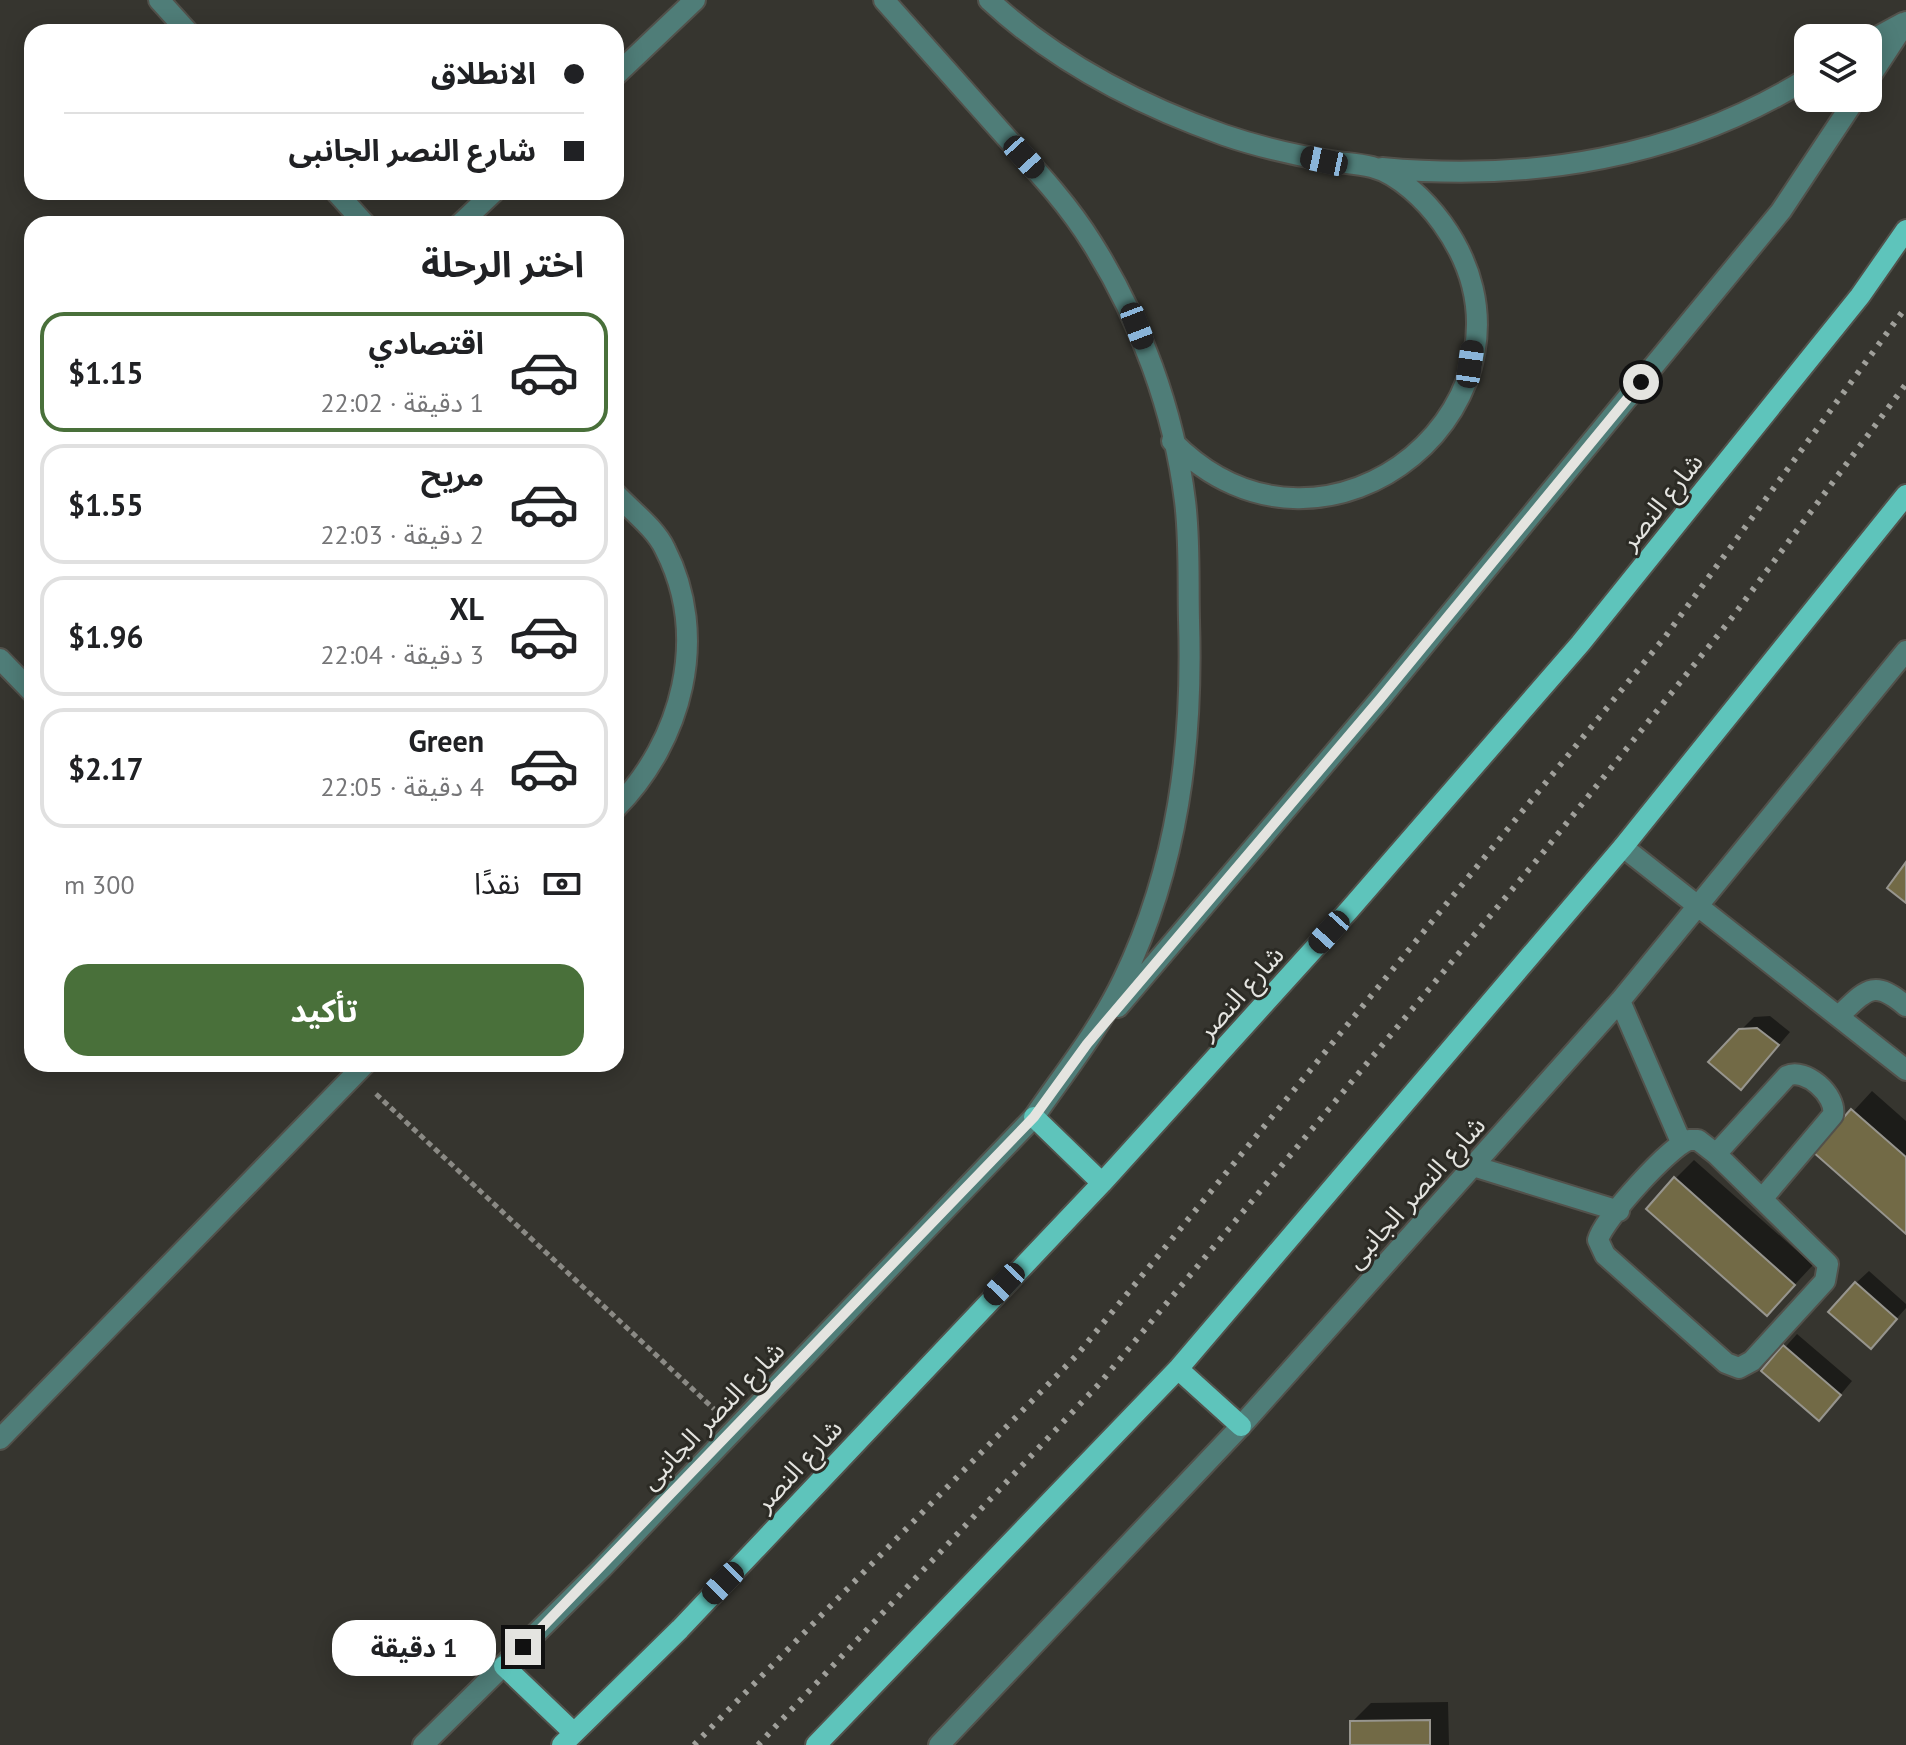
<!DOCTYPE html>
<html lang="ar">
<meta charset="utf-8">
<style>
:root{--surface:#fff;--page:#f2f2f2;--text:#202124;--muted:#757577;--line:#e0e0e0;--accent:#49703a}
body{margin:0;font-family:"PT Sans","Noto Sans Arabic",sans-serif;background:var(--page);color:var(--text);direction:rtl;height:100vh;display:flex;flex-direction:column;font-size:30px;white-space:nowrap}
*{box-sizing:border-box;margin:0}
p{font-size:26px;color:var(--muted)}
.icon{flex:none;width:44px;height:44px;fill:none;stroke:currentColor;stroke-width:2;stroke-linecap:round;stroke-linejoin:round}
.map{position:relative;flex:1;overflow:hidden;direction:ltr}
.side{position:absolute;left:24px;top:216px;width:600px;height:856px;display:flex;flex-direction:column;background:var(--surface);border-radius:24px;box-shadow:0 4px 20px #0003;direction:rtl}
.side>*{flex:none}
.banner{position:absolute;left:24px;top:24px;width:600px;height:176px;border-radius:24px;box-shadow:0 4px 20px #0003;direction:rtl;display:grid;align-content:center;height:176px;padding:0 40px;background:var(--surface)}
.fabs{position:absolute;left:1794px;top:24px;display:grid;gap:16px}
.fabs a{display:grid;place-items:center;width:88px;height:88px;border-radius:16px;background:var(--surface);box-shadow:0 4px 20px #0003;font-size:40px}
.end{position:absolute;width:36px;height:36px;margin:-18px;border:10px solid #e4e4e0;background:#111;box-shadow:0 0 0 4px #111}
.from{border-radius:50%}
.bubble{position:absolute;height:56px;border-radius:24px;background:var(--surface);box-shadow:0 4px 20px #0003;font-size:26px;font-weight:700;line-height:56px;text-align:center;direction:rtl}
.car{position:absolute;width:24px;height:48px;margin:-24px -12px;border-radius:10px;box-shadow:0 0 6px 2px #0007;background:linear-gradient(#222 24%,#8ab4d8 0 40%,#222 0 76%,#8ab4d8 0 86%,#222 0)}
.banner b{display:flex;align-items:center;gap:28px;height:76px;font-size:30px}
.banner b+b{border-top:2px solid var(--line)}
.banner i{width:20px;height:20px;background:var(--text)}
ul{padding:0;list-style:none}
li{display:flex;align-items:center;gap:24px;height:120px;margin:0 16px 12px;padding:0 24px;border:4px solid var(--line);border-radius:24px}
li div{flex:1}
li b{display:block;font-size:30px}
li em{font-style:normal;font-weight:700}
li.active{border-color:var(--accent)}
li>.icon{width:72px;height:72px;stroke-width:1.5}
h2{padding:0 40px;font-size:36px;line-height:96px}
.pay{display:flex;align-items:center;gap:20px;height:88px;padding:0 40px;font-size:30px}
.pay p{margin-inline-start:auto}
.cta{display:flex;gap:16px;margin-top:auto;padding:16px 40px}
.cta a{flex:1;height:92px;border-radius:24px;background:var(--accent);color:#fff;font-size:32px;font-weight:700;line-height:92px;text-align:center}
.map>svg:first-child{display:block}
.shadow{fill:#0007}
.building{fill:#726a46;stroke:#97958e;stroke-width:2}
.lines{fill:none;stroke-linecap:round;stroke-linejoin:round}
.minor-casing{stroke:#52514b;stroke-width:24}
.major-casing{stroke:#52514b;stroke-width:24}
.path{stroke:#8b8a85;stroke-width:5;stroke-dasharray:6 4;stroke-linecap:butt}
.minor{stroke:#4f7d78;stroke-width:20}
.major{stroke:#5ec4bb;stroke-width:20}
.rail{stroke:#a0a09b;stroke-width:6;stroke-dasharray:4 8;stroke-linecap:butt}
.route{stroke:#e4e4e0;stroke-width:10}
.labels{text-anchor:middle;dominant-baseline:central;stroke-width:6;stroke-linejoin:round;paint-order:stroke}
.street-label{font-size:26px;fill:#e4e4e0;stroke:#2c2b25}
</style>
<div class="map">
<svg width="1906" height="1745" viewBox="0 0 1906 1745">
<rect width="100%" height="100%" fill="#36352f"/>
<path class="shadow" d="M1770,1016L1790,1032L1753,1075L1741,1030L1754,1017Z
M1872,1091L1906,1121V1232L1816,1152Z
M1694,1160L1813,1265L1786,1294L1675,1179Z
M1869,1271L1906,1304V1308L1883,1334L1856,1283Z
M1797,1334L1852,1381L1831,1406L1764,1371Z
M1448,1702L1449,1745H1352V1722L1371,1703Z"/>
<path class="building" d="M1906,862V903L1887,888Z
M1757,1028L1779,1045L1741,1090L1708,1062L1739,1029Z
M1851,1109L1906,1157V1234L1813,1152Z
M1674,1177L1795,1285L1767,1316L1646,1209Z
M1855,1282L1897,1319L1871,1349L1828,1312Z
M1783,1345L1841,1395L1819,1421L1761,1371Z
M1430,1720V1745H1350V1721Z"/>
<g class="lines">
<g class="minor-casing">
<path id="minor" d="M159,0L188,32
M989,0C1056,62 1139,105 1224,135C1256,146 1290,154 1324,160C1339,163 1356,163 1372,167C1399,174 1426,201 1442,223C1567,395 1328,600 1172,441
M1868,42L1903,23
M616,75L695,0
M1868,80L1906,22
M1382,168C1530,182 1680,158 1808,78
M336,192L365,224
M460,224L494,192
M616,494C631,510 656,529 665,549C710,637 682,741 616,808
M0,659L32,692
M1623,847L1906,1070
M1620,1001L1681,1142
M1118,1007L1380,699L1781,211L1856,98
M1840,1015C1867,989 1874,979 1906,1006
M1689,1140H1698L1716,1154L1828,1264L1825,1281L1752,1361L1739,1368L1726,1363L1605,1255L1598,1240C1603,1220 1670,1146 1689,1140Z
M1716,1154L1787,1076C1805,1067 1837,1095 1833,1115L1762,1199
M1473,1166L1619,1211
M0,1439L365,1064
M423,1745L602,1568L1034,1117C1065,1072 1099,1030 1123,980C1178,866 1193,745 1189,620C1188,580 1190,541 1185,501C1174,411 1140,319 1092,243C1068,204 1036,170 1005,136C965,91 924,45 884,0
M939,1745L1241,1426L1620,1001L1906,651"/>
</g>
<g class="major-casing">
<path id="major" d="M1034,1117L1102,1183
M1178,1369L1241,1426
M504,1666L574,1733
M562,1745L680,1629L1102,1183L1350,909L1580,644L1860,296L1906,230
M816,1745L1178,1369L1623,847L1906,495"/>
</g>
<path class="path" d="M376,1094L714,1409"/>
<use href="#minor" class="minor"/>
<use href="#major" class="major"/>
<path class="rail" d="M694,1745L1077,1355L1665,637L1906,307
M758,1745L1100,1383L1541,855L1731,619L1906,384"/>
</g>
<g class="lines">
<path class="route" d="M523,1647L1034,1117L1087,1044L1380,699L1641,382"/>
</g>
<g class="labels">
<g class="street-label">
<text transform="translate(1661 501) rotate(-51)">شارع النصر</text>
<text transform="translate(1240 992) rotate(-48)">شارع النصر</text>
<text transform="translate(1415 1192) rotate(-48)">شارع النصر الجانبى</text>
<text transform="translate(712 1415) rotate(-46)">شارع النصر الجانبى</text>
<text transform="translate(798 1465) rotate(-47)">شارع النصر</text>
</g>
</g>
</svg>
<div class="fabs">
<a><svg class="icon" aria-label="layers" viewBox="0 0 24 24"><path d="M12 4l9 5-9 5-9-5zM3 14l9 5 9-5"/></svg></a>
</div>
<i class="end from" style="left:1641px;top:382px"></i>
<i class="end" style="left:523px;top:1647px"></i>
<div class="bubble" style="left:332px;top:1620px;width:164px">1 دقيقة</div>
<i class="car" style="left:1024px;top:157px;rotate:138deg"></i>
<i class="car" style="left:1324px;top:161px;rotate:282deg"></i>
<i class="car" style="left:1137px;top:326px;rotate:159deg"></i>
<i class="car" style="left:1470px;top:364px;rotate:8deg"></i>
<i class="car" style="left:1329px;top:932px;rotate:222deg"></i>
<i class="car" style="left:1004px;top:1284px;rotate:223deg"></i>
<i class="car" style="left:723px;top:1583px;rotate:224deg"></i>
<div class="banner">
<b><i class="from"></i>الانطلاق</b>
<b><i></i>شارع النصر الجانبى</b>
</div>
<section class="side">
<h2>اختر الرحلة</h2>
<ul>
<li class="active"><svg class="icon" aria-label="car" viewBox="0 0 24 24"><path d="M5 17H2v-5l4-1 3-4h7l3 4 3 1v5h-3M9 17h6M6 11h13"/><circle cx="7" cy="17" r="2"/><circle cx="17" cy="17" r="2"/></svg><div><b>اقتصادي</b><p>1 دقيقة · 22:02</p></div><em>$1.15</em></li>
<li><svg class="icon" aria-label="car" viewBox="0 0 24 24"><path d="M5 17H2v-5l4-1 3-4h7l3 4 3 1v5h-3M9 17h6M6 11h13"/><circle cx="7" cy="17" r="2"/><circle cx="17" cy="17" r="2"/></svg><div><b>مريح</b><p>2 دقيقة · 22:03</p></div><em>$1.55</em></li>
<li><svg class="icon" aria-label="car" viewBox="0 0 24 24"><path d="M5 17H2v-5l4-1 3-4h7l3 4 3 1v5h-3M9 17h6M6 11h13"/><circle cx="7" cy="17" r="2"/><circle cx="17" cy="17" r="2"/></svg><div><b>XL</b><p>3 دقيقة · 22:04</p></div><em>$1.96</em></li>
<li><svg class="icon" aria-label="car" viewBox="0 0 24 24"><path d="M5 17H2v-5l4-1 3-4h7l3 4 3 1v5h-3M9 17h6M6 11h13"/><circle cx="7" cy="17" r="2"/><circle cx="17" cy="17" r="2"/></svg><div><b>Green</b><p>4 دقيقة · 22:05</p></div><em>$2.17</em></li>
</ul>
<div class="pay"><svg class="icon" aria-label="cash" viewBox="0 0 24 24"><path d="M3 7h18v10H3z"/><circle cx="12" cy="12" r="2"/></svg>نقدًا<p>300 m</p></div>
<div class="cta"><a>تأكيد</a></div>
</section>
</div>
